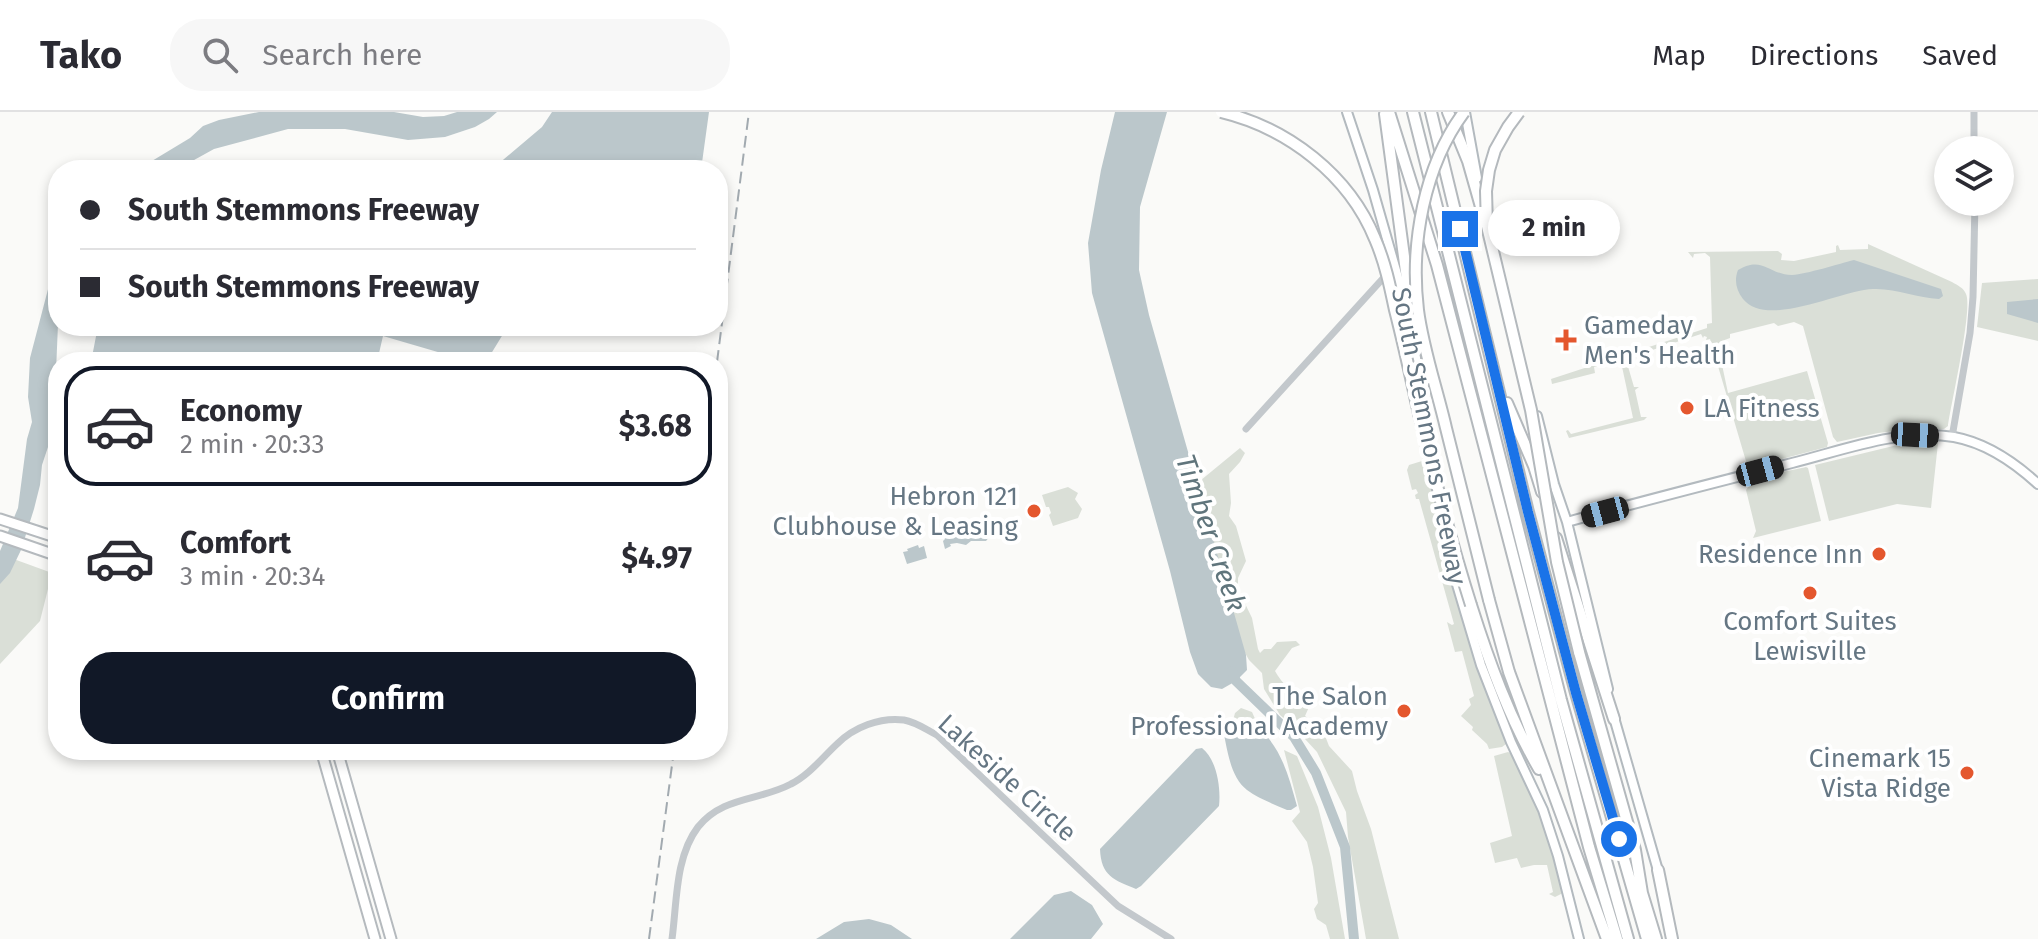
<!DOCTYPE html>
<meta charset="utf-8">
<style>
:root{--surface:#fff;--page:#f7f7f7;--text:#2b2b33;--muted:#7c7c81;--line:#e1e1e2;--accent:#111827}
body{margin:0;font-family:"Fira Sans",sans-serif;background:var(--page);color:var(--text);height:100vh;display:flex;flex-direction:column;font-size:30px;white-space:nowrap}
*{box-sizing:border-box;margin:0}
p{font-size:26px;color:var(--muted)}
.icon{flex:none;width:44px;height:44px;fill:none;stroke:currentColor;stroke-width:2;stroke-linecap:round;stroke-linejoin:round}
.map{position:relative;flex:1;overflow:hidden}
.panel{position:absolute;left:48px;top:240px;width:680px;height:408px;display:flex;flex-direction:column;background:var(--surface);border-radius:32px;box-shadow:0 4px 12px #0003}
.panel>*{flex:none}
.top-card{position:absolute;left:48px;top:48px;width:680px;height:176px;border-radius:32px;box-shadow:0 4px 12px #0003;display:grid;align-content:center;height:176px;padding:0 32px;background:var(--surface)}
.fabs{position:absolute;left:1934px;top:24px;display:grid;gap:16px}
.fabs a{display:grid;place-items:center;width:80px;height:80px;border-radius:50%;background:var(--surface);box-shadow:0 4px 12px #0003;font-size:40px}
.end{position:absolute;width:36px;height:36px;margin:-18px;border:10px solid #1a73e8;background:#fff;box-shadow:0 0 0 4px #fff}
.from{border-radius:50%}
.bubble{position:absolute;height:56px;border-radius:28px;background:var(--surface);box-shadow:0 4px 12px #0003;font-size:26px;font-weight:700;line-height:56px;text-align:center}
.car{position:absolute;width:24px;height:48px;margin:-24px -12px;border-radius:10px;box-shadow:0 0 6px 2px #0007;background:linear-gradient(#222 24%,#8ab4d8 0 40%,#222 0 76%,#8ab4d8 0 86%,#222 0)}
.top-card b{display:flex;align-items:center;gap:28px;height:76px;font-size:30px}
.top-card b+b{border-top:2px solid var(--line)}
.top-card i{width:20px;height:20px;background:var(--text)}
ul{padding:14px 0 0;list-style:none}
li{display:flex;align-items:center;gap:24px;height:120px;margin:0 16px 12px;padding:0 16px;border:4px solid transparent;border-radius:32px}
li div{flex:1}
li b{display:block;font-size:30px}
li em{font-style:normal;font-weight:700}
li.current{border-color:var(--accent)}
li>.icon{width:72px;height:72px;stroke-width:1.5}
.action{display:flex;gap:16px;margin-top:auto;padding:16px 32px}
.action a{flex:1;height:92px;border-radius:32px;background:var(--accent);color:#fff;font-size:32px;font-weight:700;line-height:92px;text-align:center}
header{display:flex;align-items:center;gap:48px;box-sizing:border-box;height:112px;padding:0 40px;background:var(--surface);border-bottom:2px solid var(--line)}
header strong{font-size:38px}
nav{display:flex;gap:44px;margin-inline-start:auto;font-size:28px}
.search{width:560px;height:72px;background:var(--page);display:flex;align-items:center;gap:20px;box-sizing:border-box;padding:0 28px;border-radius:32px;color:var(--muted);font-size:30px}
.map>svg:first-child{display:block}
.green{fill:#dadfd7}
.water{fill:#bbc7cb}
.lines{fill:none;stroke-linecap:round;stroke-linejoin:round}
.river{stroke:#bbc7cb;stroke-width:10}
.secondary-casing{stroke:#b3babf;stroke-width:12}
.primary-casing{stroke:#b5babe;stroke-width:13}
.motorway-casing{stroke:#b4b9bd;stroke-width:14}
.tertiary{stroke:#c3c8cc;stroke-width:7}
.secondary{stroke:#fff;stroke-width:8}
.primary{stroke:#fff;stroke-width:9}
.motorway{stroke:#fff;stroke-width:10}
.rail{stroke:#a2aab0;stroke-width:2;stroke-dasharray:12 6;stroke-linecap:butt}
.motorway-bridge-casing{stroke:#b4b9bd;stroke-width:14;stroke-linecap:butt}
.motorway-bridge{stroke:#fff;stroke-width:10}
.route{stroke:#1a73e8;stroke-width:10}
.poi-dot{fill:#e4572e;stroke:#fff;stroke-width:3}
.labels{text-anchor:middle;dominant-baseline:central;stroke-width:8;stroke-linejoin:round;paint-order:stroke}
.poi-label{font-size:26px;fill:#657683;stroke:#fff;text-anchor:end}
.street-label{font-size:26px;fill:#657683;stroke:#fff}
.water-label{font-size:28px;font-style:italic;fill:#60757c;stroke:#fff}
</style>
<header>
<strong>Tako</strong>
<div class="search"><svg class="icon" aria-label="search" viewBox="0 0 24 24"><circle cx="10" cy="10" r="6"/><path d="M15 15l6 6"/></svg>Search here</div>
<nav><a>Map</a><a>Directions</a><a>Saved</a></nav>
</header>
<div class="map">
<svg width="2038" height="827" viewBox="0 0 2038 827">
<rect width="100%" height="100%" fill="#fafaf8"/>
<path class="green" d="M1868,132L1952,170C1957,173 1964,176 1966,182C1973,197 1951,292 1948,314L1944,317H1913L1878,321L1837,330L1833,325L1803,214L1794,210L1778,214L1774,211L1730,222V226L1722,229L1718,234L1728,281L1807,259L1828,331L1827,335L1748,356L1710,227L1706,228L1707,225L1704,224L1703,226L1701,222L1631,245V249L1627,251L1634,275H1639L1635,278L1641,305H1647L1644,308L1569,326L1566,319L1568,318L1571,322L1633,306L1621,250L1620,247L1594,255L1595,261L1552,272L1551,267L1707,216V212L1712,211L1710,145L1705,141L1694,142L1693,146L1688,140L1778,139L1782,142L1781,148L1794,149L1836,140V134L1838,133L1840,138L1868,137Z
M2038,167V229L1977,215L1982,171Z
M1914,329L1938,331L1931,396L1897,392L1829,409L1815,353Z
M1240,336L1245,341L1240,350L1229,362L1231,391L1229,404L1236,414L1246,449L1238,466V477L1252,506L1258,537L1260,541L1264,537H1271L1277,530L1296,529L1300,533L1292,536L1275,559C1281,571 1298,586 1309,595L1305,604L1322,616L1329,634L1352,659L1357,679L1371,717L1399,827H1366L1348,725L1346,700L1317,640L1293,614L1280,603L1264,577L1262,561L1249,548L1240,532L1195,373Z
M1422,349L1429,352L1431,357L1448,448L1507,628L1506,632L1502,635L1489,637L1487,632L1472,618L1473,615L1461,604L1471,593L1469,587L1474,584L1462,539L1455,540L1447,510L1452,513L1454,512L1419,387H1416L1415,383L1418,381L1416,377L1412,378L1407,358L1409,353Z
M1806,355L1808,356L1821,409L1753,426L1756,419L1746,378C1754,363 1791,359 1806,355Z
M1068,375L1078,381L1075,387L1082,397L1078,406L1053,414L1049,403L1051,401L1049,395H1046L1042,383Z
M0,442L52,461L40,509L0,552Z
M1241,596L1252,600L1256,609L1251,613L1243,612L1237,617H1234L1232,612L1235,601Z
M1284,638L1297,644L1318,695L1331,746L1345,827H1330L1326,813L1317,807L1314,797L1318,791L1313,755L1307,730L1292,709L1300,700Z
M1508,640L1514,643L1537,690L1552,732L1563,781L1555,785L1549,782L1553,780L1547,753H1534L1521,756L1517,746L1495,751L1490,731L1512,724L1494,644Z"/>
<path class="water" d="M259,0H394L423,5L444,4L457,0H497L489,7L475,15L445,25L408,28L345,17H288L214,37L176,58H137L190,26L203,14L219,8Z
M552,0H709L701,58H491L542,15Z
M1115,0H1167L1140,95L1139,158L1149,203L1246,543L1247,558L1236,569L1222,577L1211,575L1198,562L1190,540L1170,459L1092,181L1088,131L1101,58Z
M1854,148L1941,177L1943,184L1939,187C1917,186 1896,176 1873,177C1841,178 1767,217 1743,187C1736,178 1734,168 1738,158C1763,143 1769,163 1792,163C1807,162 1838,152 1854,148Z
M58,151V212L54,307L50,329L42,353L40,373L34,397L21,438L10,461L0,472V439L18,396L27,327L32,310L28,285L30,246L52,162Z
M2038,187V211L2007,202V190Z
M98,214H508L486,250H447L448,243L383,224L377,250H91Z
M982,410L991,416V423L986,429H971L966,433L957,431L950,432L951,434L945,437L943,429L945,427L944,422L954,423L961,414L964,413L971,417Z
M918,433L919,436L924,434L927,446L907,452L903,440L908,439L907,437Z
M1228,609L1235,620L1255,627L1262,619C1283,640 1289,666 1297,694L1291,698H1287C1274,692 1259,687 1247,678C1229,664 1227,634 1222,613Z
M1202,636C1217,648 1221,676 1219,694L1141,774L1136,777C1114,768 1101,764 1100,737L1196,637Z
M1071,779L1092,793L1103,812L1091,827H1010L1054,783Z
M869,807L891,813L912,827H816L844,810Z"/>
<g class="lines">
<path class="river" d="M1232,559L1236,569L1294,625L1316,661L1345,735L1354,827"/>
<g class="secondary-casing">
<path id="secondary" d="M1347,0L1373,78L1409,204L1429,324
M1465,0L1477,66
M1537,304L1554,372L1567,410L1608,577
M1567,410C1642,389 1717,370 1792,351C1844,338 1900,316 1954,325C1987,331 2014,350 2038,372
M1445,421L1450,449L1481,553L1511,630L1543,698L1558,744L1579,827
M1613,602L1659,762"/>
</g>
<g class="primary-casing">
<path id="primary" d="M0,407L58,426
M0,424L58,444
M321,638L375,827
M337,638L391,827"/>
</g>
<g class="motorway-casing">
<path id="motorway" d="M1389,0L1437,153L1589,735L1617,827
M1413,0L1561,588L1628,827
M1431,0L1528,400L1576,581L1647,827
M1448,0L1468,49L1485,109
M1385,2L1407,167L1409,204
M1507,291L1534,354L1542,380
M1556,426L1614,607
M1489,488L1509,560L1607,827
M1471,493C1489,550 1509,605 1539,657
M1579,540L1635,738L1642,781L1656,827
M1658,758L1672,827"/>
</g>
<path class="tertiary" d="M1974,0V38
M1246,317L1387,162
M1952,325L1970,221L1973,185L1975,90
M672,827C677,791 675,745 698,715C723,684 759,689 791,672C809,663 822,646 837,632C854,615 880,605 904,608C916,610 927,618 937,623L1118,794L1171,827"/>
<use href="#secondary" class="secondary"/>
<use href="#primary" class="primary"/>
<use href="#motorway" class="motorway"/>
<path class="rail" d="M717,250L749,0
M649,827L674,638"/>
<g class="motorway-bridge-casing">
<path id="motorway-bridge" d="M1221,0C1288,16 1349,63 1375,127C1385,150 1390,174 1395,198C1403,229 1410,261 1417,293C1433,360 1450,427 1471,493
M1464,0C1424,54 1410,132 1418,198C1423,237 1437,277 1446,316C1460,373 1475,431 1489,488
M1519,0L1508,15L1495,38L1489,58L1486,79L1487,114L1531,298L1557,450L1579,540"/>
</g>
<use href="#motorway-bridge" class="motorway-bridge"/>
</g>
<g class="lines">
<path class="route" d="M1460,117L1528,400L1576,581L1619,727"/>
</g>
<g class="poi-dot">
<path d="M1562 216h8v8h8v8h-8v8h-8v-8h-8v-8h8z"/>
<circle cx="1687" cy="296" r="8"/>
<circle cx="1034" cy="399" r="8"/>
<circle cx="1879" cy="442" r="8"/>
<circle cx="1810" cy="481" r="8"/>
<circle cx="1404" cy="599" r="8"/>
<circle cx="1967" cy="661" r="8"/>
</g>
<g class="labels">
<g class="poi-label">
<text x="1584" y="213" text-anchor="start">Gameday<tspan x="1584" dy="30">Men's Health</tspan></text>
<text x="1703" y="296" text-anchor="start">LA Fitness</text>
<text x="1018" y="384">Hebron 121<tspan x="1018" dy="30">Clubhouse &amp; Leasing</tspan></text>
<text x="1863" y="442">Residence Inn</text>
<text x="1810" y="509" text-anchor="middle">Comfort Suites<tspan x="1810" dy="30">Lewisville</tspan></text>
<text x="1388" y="584">The Salon<tspan x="1388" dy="30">Professional Academy</tspan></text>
<text x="1951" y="646">Cinemark 15<tspan x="1951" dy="30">Vista Ridge</tspan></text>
</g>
<g class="street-label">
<text transform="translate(1429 324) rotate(79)">South Stemmons Freeway</text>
<text transform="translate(1007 666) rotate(42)">Lakeside Circle</text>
</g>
<g class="water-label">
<text transform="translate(1211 421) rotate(71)">Timber Creek</text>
</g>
</g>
</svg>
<div class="fabs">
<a><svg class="icon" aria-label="layers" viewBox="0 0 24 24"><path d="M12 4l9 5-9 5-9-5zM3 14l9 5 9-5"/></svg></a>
</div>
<i class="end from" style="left:1619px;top:727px"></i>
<i class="end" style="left:1460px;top:117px"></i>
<div class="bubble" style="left:1488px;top:88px;width:132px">2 min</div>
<i class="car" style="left:1915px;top:323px;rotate:93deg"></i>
<i class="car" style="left:1760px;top:359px;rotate:75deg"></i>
<i class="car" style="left:1605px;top:400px;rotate:255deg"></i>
<div class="top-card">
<b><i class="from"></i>South Stemmons Freeway</b>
<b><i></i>South Stemmons Freeway</b>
</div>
<section class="panel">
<ul>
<li class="current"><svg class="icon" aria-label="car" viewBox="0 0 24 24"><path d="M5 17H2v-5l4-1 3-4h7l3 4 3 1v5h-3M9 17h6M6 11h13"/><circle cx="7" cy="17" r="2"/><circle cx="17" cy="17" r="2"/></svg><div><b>Economy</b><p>2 min · 20:33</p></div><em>$3.68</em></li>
<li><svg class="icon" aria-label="car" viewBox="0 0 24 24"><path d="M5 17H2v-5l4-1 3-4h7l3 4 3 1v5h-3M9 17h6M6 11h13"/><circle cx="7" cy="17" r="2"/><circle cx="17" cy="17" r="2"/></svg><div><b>Comfort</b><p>3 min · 20:34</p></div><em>$4.97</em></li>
</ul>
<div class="action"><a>Confirm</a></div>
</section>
</div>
